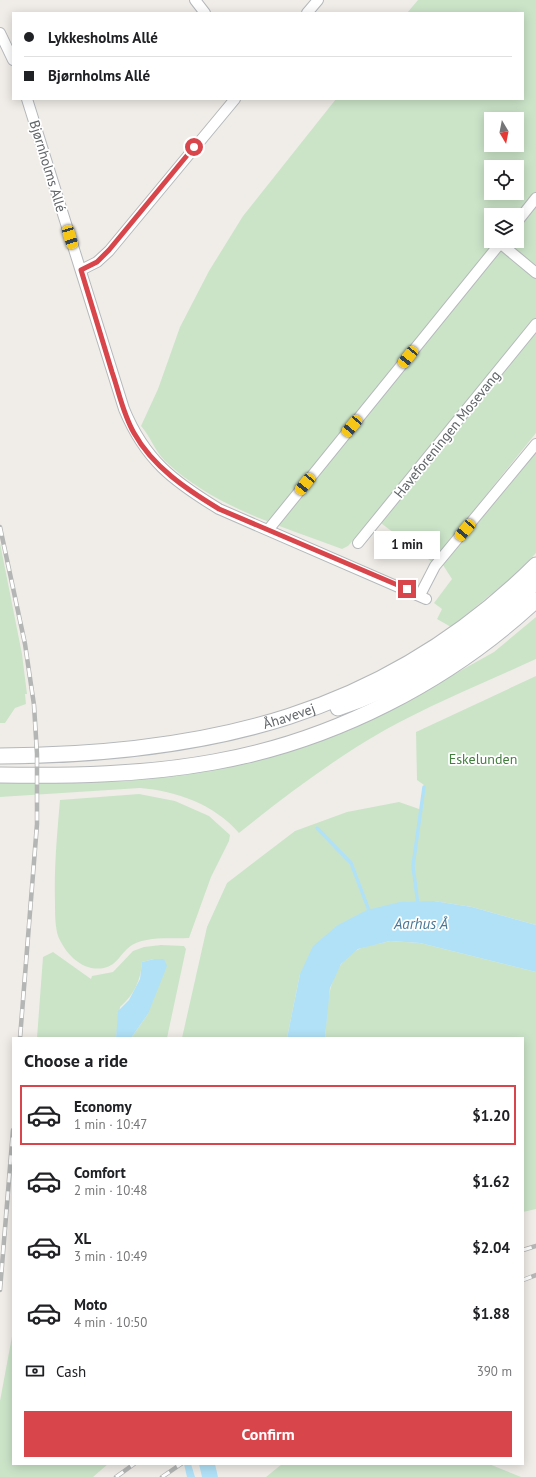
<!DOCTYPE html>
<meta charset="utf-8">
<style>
:root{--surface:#fff;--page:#f6f6f6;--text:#202124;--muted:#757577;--line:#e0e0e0;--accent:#d8464c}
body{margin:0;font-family:"PT Sans",sans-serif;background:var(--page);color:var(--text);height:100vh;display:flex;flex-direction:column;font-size:15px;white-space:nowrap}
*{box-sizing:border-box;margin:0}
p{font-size:13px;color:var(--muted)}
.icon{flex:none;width:22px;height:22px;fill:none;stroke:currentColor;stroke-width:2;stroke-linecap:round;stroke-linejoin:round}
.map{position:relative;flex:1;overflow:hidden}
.sheet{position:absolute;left:12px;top:1037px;width:512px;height:428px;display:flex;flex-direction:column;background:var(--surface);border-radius:0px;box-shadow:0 2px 10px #0003}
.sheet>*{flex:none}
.guide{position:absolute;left:12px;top:12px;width:512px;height:88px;border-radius:0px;box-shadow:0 2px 10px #0003;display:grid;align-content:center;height:88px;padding:0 12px;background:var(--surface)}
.needle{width:26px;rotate:170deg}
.controls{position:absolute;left:484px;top:112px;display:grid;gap:8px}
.controls a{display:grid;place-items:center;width:40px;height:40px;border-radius:0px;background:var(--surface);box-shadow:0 2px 10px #0003;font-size:20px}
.end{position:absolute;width:18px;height:18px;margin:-9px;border:5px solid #d8464c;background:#fff;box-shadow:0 0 0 2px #fff}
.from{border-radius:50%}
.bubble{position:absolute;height:28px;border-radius:0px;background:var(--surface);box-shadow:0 2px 10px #0003;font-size:13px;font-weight:800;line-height:28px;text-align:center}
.car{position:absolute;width:12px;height:24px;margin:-12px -6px;border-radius:5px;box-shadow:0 0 3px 1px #0007;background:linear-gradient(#f5c518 24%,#345 0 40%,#f5c518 0 76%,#345 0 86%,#f5c518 0)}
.guide b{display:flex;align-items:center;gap:14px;height:38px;font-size:15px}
.guide b+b{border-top:1px solid var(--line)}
.guide i{width:10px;height:10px;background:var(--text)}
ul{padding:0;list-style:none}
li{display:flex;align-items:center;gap:12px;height:60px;margin:0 8px 6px;padding:0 4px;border:2px solid transparent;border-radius:0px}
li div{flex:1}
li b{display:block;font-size:15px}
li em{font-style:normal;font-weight:800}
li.selected{border-color:var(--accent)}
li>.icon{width:36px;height:36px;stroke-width:1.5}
h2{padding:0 12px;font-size:18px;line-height:48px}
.pay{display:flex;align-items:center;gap:10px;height:44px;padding:0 12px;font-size:15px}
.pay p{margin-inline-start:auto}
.primary-button{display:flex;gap:8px;margin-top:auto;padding:8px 12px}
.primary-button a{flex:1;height:46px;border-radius:0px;background:var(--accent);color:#fff;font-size:16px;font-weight:800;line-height:46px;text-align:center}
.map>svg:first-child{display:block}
.green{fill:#cbe4c8;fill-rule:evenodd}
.water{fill:#b1e1f7}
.pier{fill:#f0ede8}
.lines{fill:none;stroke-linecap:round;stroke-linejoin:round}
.stream{stroke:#b1e1f7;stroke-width:3.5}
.street-casing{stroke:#b5b8bb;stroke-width:12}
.secondary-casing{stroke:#b4b8bb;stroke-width:17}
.street{stroke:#fff;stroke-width:10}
.secondary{stroke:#fff;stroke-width:15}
.rail-casing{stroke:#b4b5b5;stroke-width:4.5}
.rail{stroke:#fff;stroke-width:3;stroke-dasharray:9;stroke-linecap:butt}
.route{stroke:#d8464c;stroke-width:5}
.labels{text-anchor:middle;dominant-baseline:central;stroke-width:3.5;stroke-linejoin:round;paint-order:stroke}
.street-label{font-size:14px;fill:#5f6467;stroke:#fff}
.park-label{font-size:14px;fill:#427f3e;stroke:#fff}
.water-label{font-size:15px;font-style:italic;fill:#477897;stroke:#fff}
</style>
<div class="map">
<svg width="536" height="1477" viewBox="0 0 536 1477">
<rect width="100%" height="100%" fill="#f0ede8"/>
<path class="green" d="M418,0H536V433L432,562L373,517L348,546L342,549C281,526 213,507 165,461C155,451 150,436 141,426L158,389L180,327L209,271L243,216L336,99H523V13H407ZM491,119H517V145H491ZM491,167H517V193H491ZM491,215H517V241H491Z
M536,453V553L517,573L451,627L437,619L442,609L434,603L452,579L443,565Z
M0,543L22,654L27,694H25L26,704L15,708L5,723H0Z
M536,617V659C486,682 434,703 385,730C334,759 285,796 239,833C214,804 176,791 140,788L0,797V783L123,781L195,773L399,705L494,652Z
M536,676V925L472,907L434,901L300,974L287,1038H182L207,927L227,883L295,831L347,812L399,802L422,810L424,785L417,780L416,732Z
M139,794L175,801L209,816L230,835L229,841L211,877L189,938C171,939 148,936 132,945C121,952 118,965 104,968C83,972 66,955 58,936C55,926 55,913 55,903C54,868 57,835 60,800Z
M390,941L420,943L536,972V1209L523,1212V1038H325C328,1006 326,968 357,950C366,945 380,944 390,941Z
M161,945L184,946L186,949L167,1038H131L148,1014L154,959L142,962C141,980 134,995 120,1007L116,1038H37L43,957L53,952L91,979L92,976L113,972L133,951L144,947Z
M13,1331V1464H108L93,1477H0V1401Z
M282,1464H489L521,1477H266Z"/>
<path class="water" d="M434,901L472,907L536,925V972L420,943L390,941L358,949L341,964L330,988L325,1038H287L300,974L313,946L338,925L367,910L400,902Z
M154,959H164L167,966L148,1014L131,1038H116L118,1011L129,1000L140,979L142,962Z
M184,1464H215L218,1477H187Z"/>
<path class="pier" d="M191,1464H199L202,1477H195Z"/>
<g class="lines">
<path class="stream" d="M317,828L351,863L370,913
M418,905L413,866L424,787"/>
<g class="street-casing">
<path id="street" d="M195,0L205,13
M307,13L318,0
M0,33L13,60
M27,99L124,409C145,460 173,481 219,509L426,599
M517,222L536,198
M500,243L536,273
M81,270L97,262L109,251L235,99
M268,530L502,241
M358,543L536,324
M420,595L435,566L536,444"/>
</g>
<g class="secondary-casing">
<g id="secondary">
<path d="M338,708C413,683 480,636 536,582"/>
<path id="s1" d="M0,756C207,755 385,715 536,565"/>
<path d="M0,775C71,776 143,775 214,762C333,741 448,682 536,600"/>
</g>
</g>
<use href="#street" class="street"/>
<use href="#secondary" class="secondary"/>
<g class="rail-casing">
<path id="rail" d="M0,527L25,644L34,705L37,754V824L20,1038
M523,1250L536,1246
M523,1280L536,1275
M0,1290L13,1130
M116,1477L134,1464
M162,1477L181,1464"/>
</g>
<use href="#rail" class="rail"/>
</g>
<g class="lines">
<path class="route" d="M194,147L109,250L97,262L81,270C91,304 102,338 112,372C119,392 123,414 134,433C153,467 186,489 219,509L407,589"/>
</g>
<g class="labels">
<g class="street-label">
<text transform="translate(48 166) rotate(73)">Bjørnholms Allé</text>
<text transform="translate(447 434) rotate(-51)">Haveforeningen Mosevang</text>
<text stroke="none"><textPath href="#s1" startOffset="293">Åhavevej</textPath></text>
</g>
<g class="park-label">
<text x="483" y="759">Eskelunden</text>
</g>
<g class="water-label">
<text x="421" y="923">Aarhus Å</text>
</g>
</g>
</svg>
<div class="controls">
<a><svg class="needle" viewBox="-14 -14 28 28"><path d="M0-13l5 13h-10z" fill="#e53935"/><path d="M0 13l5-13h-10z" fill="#757577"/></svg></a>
<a><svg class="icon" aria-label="locate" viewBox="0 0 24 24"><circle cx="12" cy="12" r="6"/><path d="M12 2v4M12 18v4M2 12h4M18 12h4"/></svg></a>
<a><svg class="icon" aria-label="layers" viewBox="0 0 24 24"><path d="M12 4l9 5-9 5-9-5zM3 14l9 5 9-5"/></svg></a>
</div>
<i class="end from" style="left:194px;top:147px"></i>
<i class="end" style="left:407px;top:589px"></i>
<div class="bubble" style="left:374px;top:531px;width:66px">1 min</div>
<i class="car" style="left:70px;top:237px;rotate:163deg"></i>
<i class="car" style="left:408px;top:357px;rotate:219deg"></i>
<i class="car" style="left:352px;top:426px;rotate:220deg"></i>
<i class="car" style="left:305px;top:484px;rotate:219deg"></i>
<i class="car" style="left:465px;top:530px;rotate:220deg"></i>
<div class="guide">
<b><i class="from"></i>Lykkesholms Allé</b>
<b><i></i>Bjørnholms Allé</b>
</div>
<section class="sheet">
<h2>Choose a ride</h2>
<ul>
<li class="selected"><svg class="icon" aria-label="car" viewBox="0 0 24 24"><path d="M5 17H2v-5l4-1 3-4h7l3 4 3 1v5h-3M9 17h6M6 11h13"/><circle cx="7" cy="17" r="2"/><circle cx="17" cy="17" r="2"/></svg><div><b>Economy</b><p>1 min · 10:47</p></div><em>$1.20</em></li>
<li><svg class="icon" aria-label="car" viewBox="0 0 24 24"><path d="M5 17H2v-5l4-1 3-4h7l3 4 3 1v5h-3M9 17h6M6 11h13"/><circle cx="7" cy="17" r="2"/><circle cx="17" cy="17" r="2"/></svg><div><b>Comfort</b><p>2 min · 10:48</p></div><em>$1.62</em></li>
<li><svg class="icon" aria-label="car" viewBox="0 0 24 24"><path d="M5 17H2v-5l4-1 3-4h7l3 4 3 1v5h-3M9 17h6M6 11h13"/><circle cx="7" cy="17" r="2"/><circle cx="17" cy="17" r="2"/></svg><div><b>XL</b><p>3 min · 10:49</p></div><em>$2.04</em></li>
<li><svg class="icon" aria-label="car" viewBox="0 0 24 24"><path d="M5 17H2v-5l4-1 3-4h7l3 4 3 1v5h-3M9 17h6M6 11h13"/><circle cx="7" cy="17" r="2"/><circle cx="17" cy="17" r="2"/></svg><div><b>Moto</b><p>4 min · 10:50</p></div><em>$1.88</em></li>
</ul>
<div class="pay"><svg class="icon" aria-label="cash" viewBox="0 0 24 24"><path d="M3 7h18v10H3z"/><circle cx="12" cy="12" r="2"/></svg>Cash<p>390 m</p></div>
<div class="primary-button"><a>Confirm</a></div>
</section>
</div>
